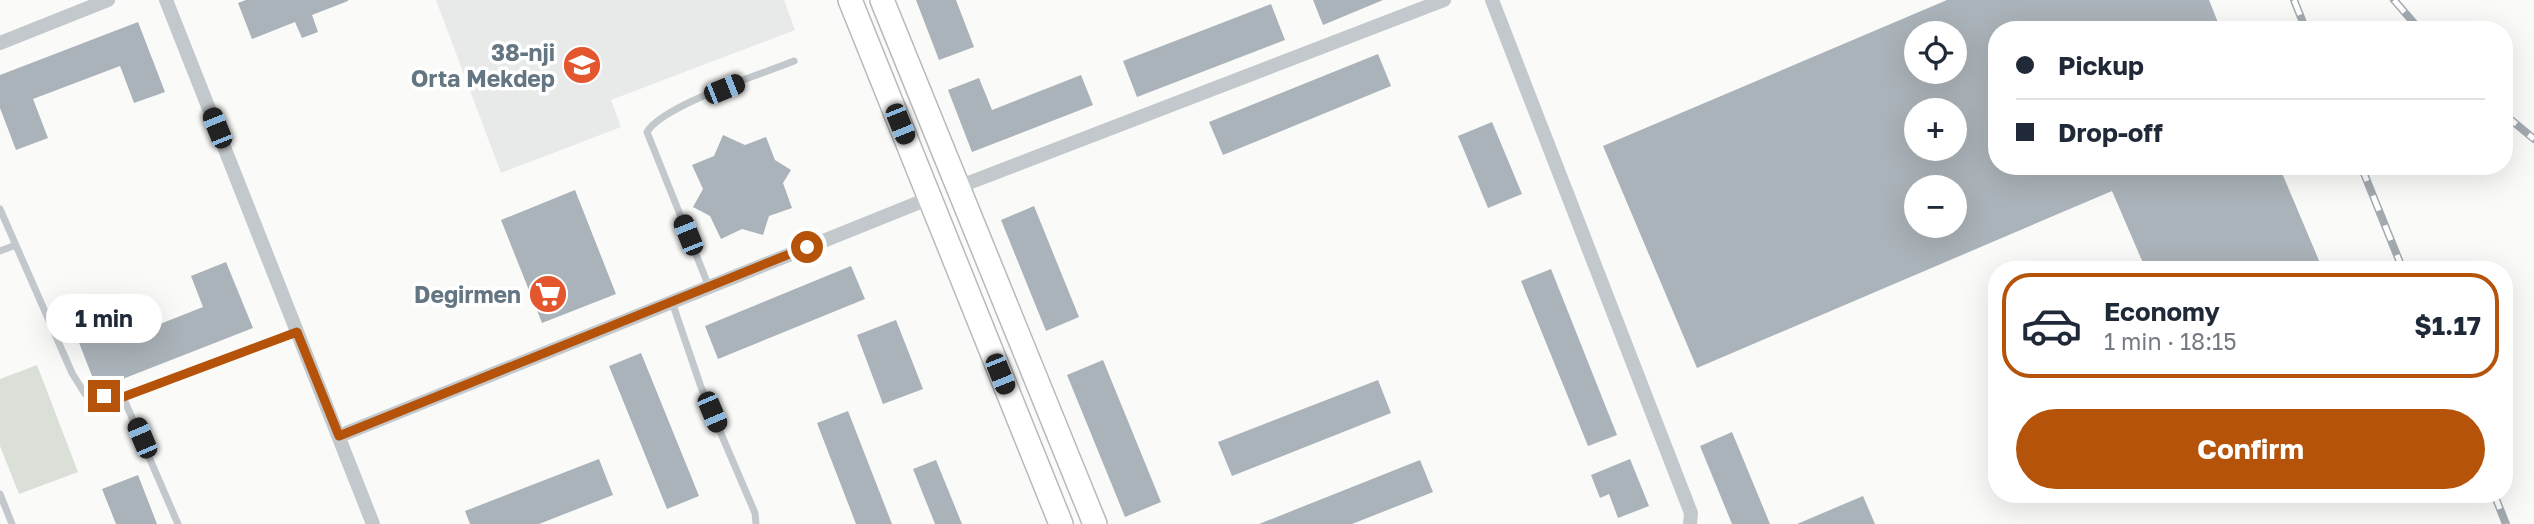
<!DOCTYPE html>
<meta charset="utf-8">
<style>
:root{--surface:#fff;--page:#f2f2f3;--text:#1f2937;--muted:#747a83;--line:#e0e1e3;--accent:#b45309}
body{margin:0;font-family:"Golos Text",sans-serif;background:var(--page);color:var(--text);height:100vh;display:flex;flex-direction:column;font-size:26px;white-space:nowrap}
*{box-sizing:border-box;margin:0}
p{font-size:23px;color:var(--muted)}
.icon{flex:none;width:38px;height:38px;fill:none;stroke:currentColor;stroke-width:2;stroke-linecap:round;stroke-linejoin:round}
.map{position:relative;flex:1;overflow:hidden}
.drawer{position:absolute;left:1988px;top:261px;width:525px;height:242px;display:flex;flex-direction:column;background:var(--surface);border-radius:28px;box-shadow:0 7px 28px #0002}
.drawer>*{flex:none}
.top-card{position:absolute;left:1988px;top:21px;width:525px;height:154px;border-radius:28px;box-shadow:0 7px 28px #0002;display:grid;align-content:center;height:154px;padding:0 28px;background:var(--surface)}
.fabs{position:absolute;left:1904px;top:21px;display:grid;gap:14px}
.fabs a{display:grid;place-items:center;width:63px;height:63px;border-radius:50%;background:var(--surface);box-shadow:0 7px 28px #0002;font-size:35px}
.end{position:absolute;width:32px;height:32px;margin:-16px;border:9px solid #b45309;background:#fff;box-shadow:0 0 0 4px #fff}
.from{border-radius:50%}
.bubble{position:absolute;height:49px;border-radius:24px;background:var(--surface);box-shadow:0 7px 28px #0002;font-size:23px;font-weight:700;line-height:49px;text-align:center}
.car{position:absolute;width:21px;height:42px;margin:-21px -10px;border-radius:9px;box-shadow:0 0 5px 2px #0007;background:linear-gradient(#222 24%,#8ab4d8 0 40%,#222 0 76%,#8ab4d8 0 86%,#222 0)}
.top-card b{display:flex;align-items:center;gap:24px;height:66px;font-size:26px}
.top-card b+b{border-top:2px solid var(--line)}
.top-card i{width:18px;height:18px;background:var(--text)}
ul{padding:12px 0 0;list-style:none}
li{display:flex;align-items:center;gap:21px;height:105px;margin:0 14px 10px;padding:0 14px;border:4px solid transparent;border-radius:28px}
li div{flex:1}
li b{display:block;font-size:26px}
li em{font-style:normal;font-weight:700}
li.current{border-color:var(--accent)}
li>.icon{width:63px;height:63px;stroke-width:1.5}
.cta{display:flex;gap:14px;margin-top:auto;padding:14px 28px}
.cta a{flex:1;height:80px;border-radius:42px;background:var(--accent);color:#fff;font-size:28px;font-weight:700;line-height:80px;text-align:center}
.map>svg:first-child{display:block}
.built{fill:#e8e9e9}
.green{fill:#dadfd7}
.building{fill:#aab3b9;fill-rule:evenodd}
.lines{fill:none;stroke-linecap:round;stroke-linejoin:round}
.primary-casing{stroke:#b5babe;stroke-width:26}
.lane{stroke:#c3c8cc;stroke-width:7}
.street{stroke:#c3c8cc;stroke-width:14}
.primary{stroke:#fff;stroke-width:23}
.rail-casing{stroke:#a2aab0;stroke-width:8}
.rail{stroke:#fff;stroke-width:5;stroke-dasharray:16;stroke-linecap:butt}
.route{stroke:#b45309;stroke-width:9}
.labels{text-anchor:middle;dominant-baseline:central;stroke-width:7;stroke-linejoin:round;paint-order:stroke}
.poi-label{font-size:23px;font-weight:bold;fill:#657683;stroke:#fff;text-anchor:end}
</style>
<div class="map">
<svg width="2534" height="524" viewBox="0 0 2534 524">
<rect width="100%" height="100%" fill="#fafaf8"/>
<path class="built" d="M436,0H784L795,30L611,100L621,127L501,173Z"/>
<path class="green" d="M37,365L78,472L19,494L0,446V379Z"/>
<path class="building" d="M246,0H348V1L312,15L318,32L302,38L295,22L252,39L238,3Z
M916,0H956L974,47L939,60Z
M1313,0H1383L1323,25Z
M1947,0H2209L2221,30H1997V166H2279L2323,270H2146L2112,191L1697,368L1603,146ZM1916,33H1955V72H1916ZM1916,110H1955V149H1916ZM1916,187H1955V226H1916Z
M1271,4L1285,40L1137,97L1123,61Z
M138,22L165,92L134,103L120,66L33,99L48,138L16,150L0,108V75Z
M1378,54L1391,86L1223,155L1209,122Z
M1081,75L1093,105L972,152L948,90L979,78L992,110Z
M1492,122L1522,194L1488,208L1458,136Z
M723,135L745,145L766,137L775,160L791,170L783,183L792,208L769,216L763,235L742,229L721,239L710,216L693,207L703,189L692,165L714,156Z
M575,190L616,294L542,323L501,220Z
M1034,206L1079,317L1046,331L1001,220Z
M226,262L253,328L97,389L71,322L109,307L122,339L203,307L191,276Z
M851,266L865,299L718,359L705,326Z
M1551,269L1617,435L1588,446L1521,281Z
M896,320L923,389L883,404L857,335Z
M641,353L699,496L667,509L609,366Z
M1103,360L1161,502L1125,517L1067,375Z
M1378,380L1391,413L1232,476L1218,442Z
M848,411L892,524H856L817,423Z
M1732,432L1770,524H1732L1700,446Z
M599,459L613,495L539,524H470L465,511Z
M1630,459L1649,506L1618,518L1609,494L1600,498L1591,475Z
M936,460L962,524H935L913,469Z
M1420,460L1433,492L1352,524H1259Z
M138,475L157,524H116L102,489Z
M1863,496L1875,524H1797Z"/>
<g class="lines">
<g class="primary-casing">
<path id="primary" d="M850,0L1061,524
M882,0L1095,524"/>
</g>
<path class="lane" d="M0,209L72,373L85,394L123,397L178,524
M0,251L16,245
M709,287L647,132C663,105 762,74 794,61
M672,302L701,387L755,513L756,524
M123,397L297,332
M0,494L12,524"/>
<path class="street" d="M166,0L373,524
M1492,0L1691,513L1690,524
M0,43L108,0
M958,187L1444,0
M339,436L930,198"/>
<use href="#primary" class="primary"/>
<g class="rail-casing">
<path id="rail" d="M2294,0L2306,30
M2394,0L2420,30
M2504,114L2534,139
M2361,166L2403,270
M2494,494L2506,524"/>
</g>
<use href="#rail" class="rail"/>
</g>
<g class="lines">
<path class="route" d="M104,396L123,397L297,332L339,436L807,247"/>
</g>
<defs>
<g id="school-disc" transform="scale(2.0125)"><circle r="9.5" fill="#e4572e" stroke="#fff"/><path d="M0-5L7-2L0 1L-7-2ZM-4 1L0 2.5L4 1V4Q0 6-4 4Z" fill="#fff"/></g>
<g id="supermarket-disc" transform="scale(2.0125)"><circle r="9.5" fill="#e4572e" stroke="#fff"/><path d="M-6-5.5h2.5l.6 2H6L4.5 2H-2.5L-4.4-4H-6ZM-1.5 3.2a1.3 1.3 0 1 0 .1 0ZM3 3.2a1.3 1.3 0 1 0 .1 0Z" fill="#fff"/></g>
</defs>
<g fill-rule="evenodd">
<use href="#school-disc" x="582" y="65"/>
<use href="#supermarket-disc" x="548" y="294"/>
</g>
<g class="labels">
<g class="poi-label">
<text x="555" y="52">38-nji<tspan x="555" dy="26">Orta Mekdep</tspan></text>
<text x="521" y="294">Degirmen</text>
</g>
</g>
</svg>
<div class="fabs">
<a><svg class="icon" aria-label="locate" viewBox="0 0 24 24"><circle cx="12" cy="12" r="6"/><path d="M12 2v4M12 18v4M2 12h4M18 12h4"/></svg></a>
<a>+</a>
<a>−</a>
</div>
<i class="end from" style="left:807px;top:247px"></i>
<i class="end" style="left:104px;top:396px"></i>
<div class="bubble" style="left:46px;top:294px;width:116px">1 min</div>
<i class="car" style="left:724px;top:89px;rotate:68deg"></i>
<i class="car" style="left:900px;top:124px;rotate:158deg"></i>
<i class="car" style="left:217px;top:128px;rotate:338deg"></i>
<i class="car" style="left:688px;top:235px;rotate:338deg"></i>
<i class="car" style="left:1000px;top:374px;rotate:158deg"></i>
<i class="car" style="left:712px;top:412px;rotate:157deg"></i>
<i class="car" style="left:142px;top:438px;rotate:337deg"></i>
<div class="top-card">
<b><i class="from"></i>Pickup</b>
<b><i></i>Drop-off</b>
</div>
<section class="drawer">
<ul>
<li class="current"><svg class="icon" aria-label="car" viewBox="0 0 24 24"><path d="M5 17H2v-5l4-1 3-4h7l3 4 3 1v5h-3M9 17h6M6 11h13"/><circle cx="7" cy="17" r="2"/><circle cx="17" cy="17" r="2"/></svg><div><b>Economy</b><p>1 min · 18:15</p></div><em>$1.17</em></li>
</ul>
<div class="cta"><a>Confirm</a></div>
</section>
</div>
